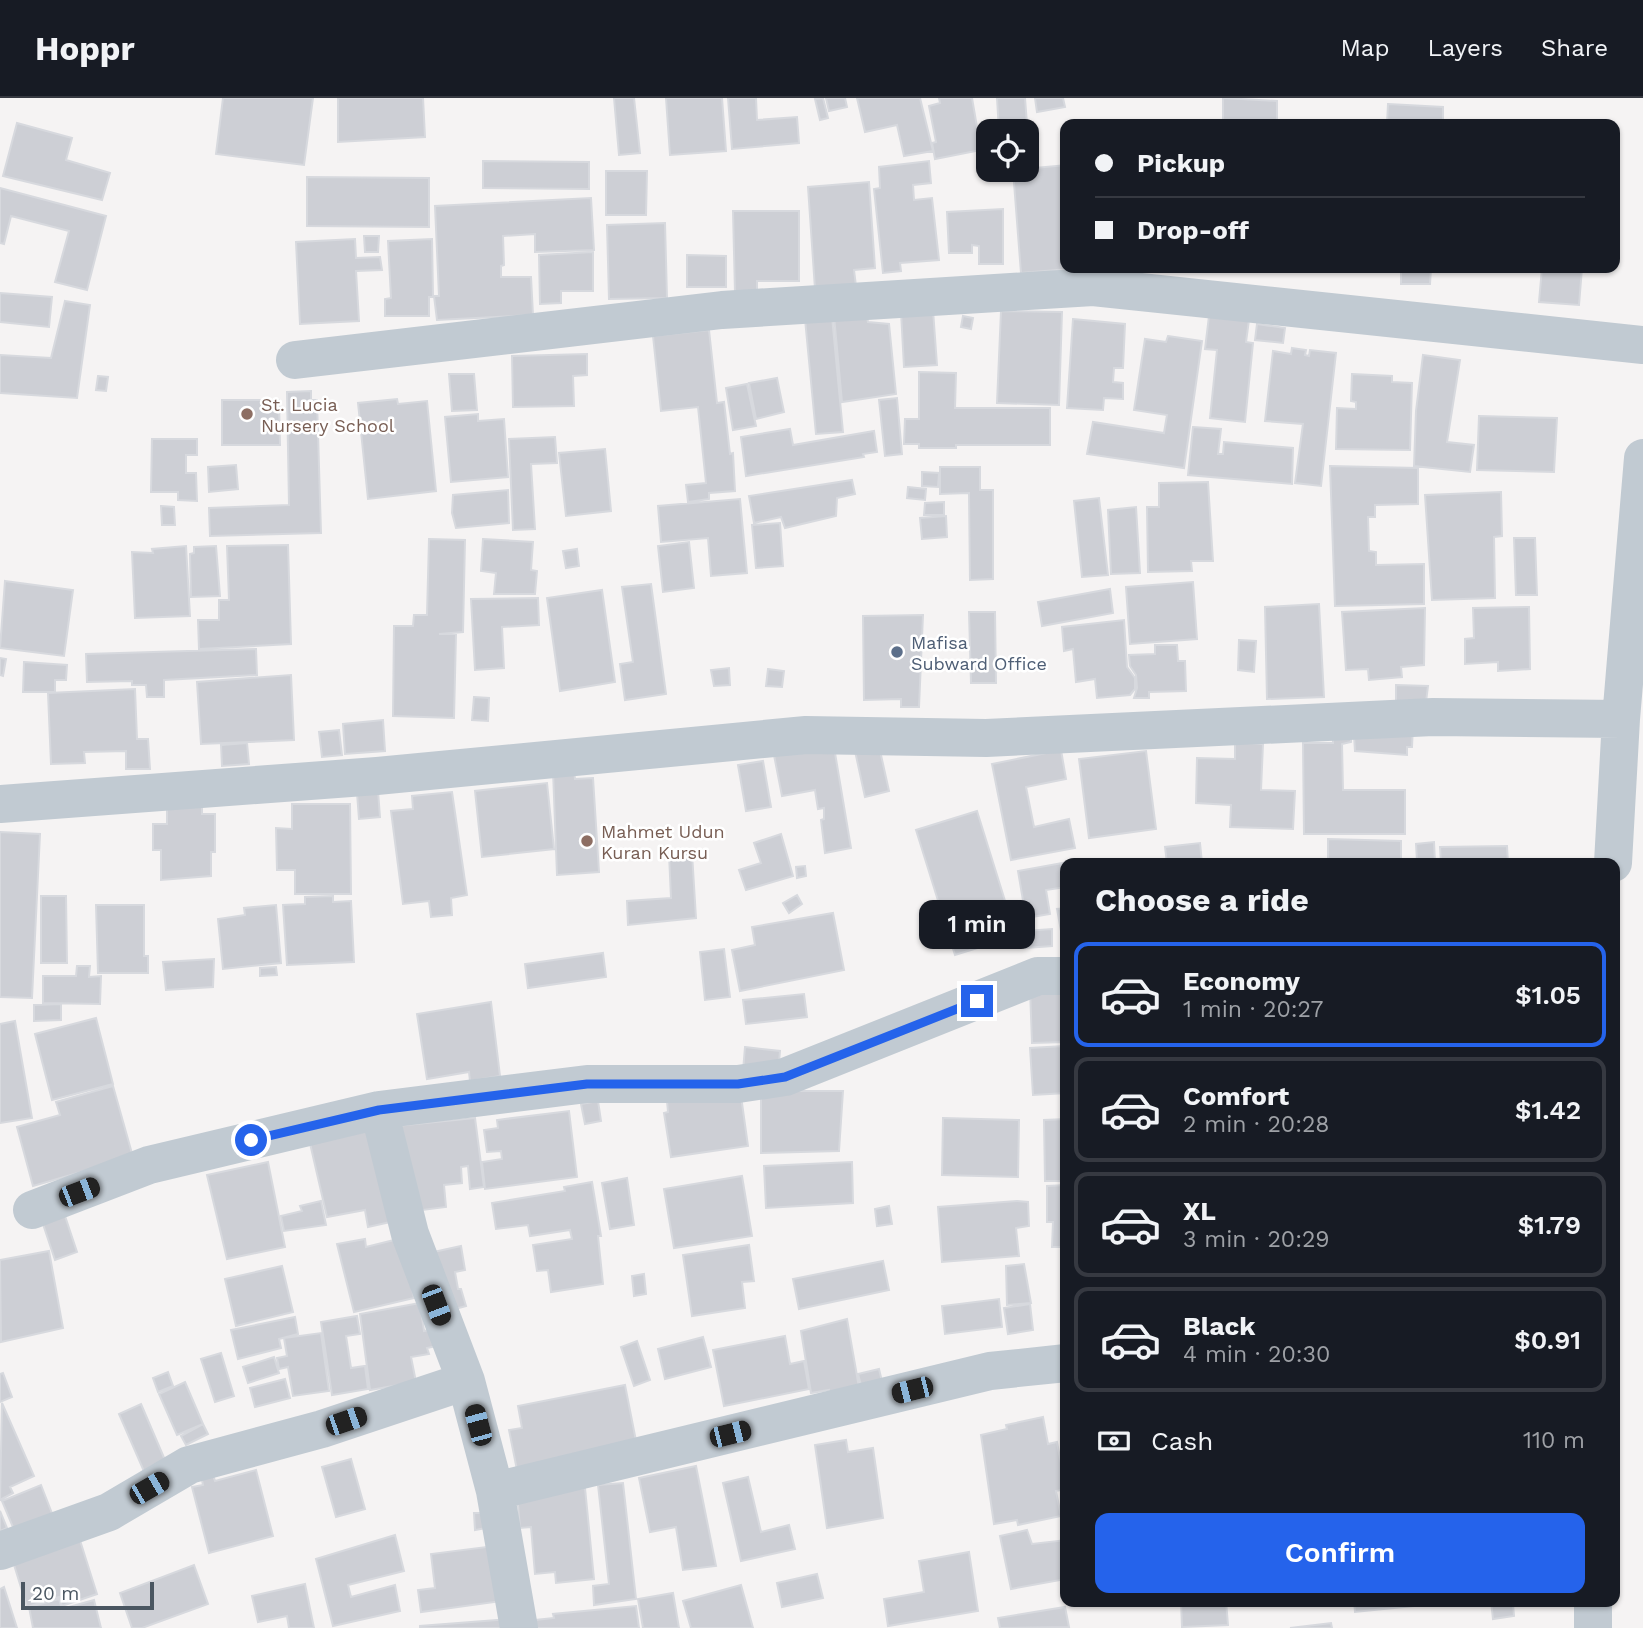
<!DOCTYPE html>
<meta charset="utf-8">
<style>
:root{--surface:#171b24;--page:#20242c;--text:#f1f3f6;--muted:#9ea1a6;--line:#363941;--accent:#2563eb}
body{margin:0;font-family:"Work Sans",sans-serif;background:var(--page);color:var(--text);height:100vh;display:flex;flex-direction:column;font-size:26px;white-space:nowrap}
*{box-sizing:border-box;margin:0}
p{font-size:23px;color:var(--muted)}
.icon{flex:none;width:38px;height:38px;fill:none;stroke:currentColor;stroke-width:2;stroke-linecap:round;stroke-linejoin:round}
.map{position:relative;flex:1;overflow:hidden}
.drawer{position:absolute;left:1060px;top:760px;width:560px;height:749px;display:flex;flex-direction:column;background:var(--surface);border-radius:14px;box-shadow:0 2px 5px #0004}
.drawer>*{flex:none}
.banner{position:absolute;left:1060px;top:21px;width:560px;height:154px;border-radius:14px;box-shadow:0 2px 5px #0004;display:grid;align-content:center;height:154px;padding:0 35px;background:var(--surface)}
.tools{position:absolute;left:976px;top:21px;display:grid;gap:14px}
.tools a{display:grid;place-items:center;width:63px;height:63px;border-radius:14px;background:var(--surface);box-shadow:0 2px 5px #0004;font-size:35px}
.scale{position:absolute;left:21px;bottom:18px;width:133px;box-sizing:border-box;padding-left:7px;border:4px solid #4a5661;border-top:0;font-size:19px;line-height:24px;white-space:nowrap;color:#4a5661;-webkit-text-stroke:5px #fff;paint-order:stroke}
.end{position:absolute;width:32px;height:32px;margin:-16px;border:9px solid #2563eb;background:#fff;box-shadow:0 0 0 4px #fff}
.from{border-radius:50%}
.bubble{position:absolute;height:49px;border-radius:14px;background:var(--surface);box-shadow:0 2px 5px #0004;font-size:23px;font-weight:600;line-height:49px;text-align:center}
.car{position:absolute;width:21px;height:42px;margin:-21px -10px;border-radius:9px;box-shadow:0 0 5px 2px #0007;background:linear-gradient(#222 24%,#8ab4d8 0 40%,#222 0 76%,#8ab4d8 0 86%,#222 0)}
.banner b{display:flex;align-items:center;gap:24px;height:66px;font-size:26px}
.banner b+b{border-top:2px solid var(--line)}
.banner i{width:18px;height:18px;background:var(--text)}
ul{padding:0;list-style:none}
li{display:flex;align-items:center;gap:21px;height:105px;margin:0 14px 10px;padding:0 21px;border:4px solid var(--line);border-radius:14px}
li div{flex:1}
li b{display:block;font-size:26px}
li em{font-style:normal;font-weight:600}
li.current{border-color:var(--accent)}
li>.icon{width:63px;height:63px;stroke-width:1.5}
h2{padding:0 35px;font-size:32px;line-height:84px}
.pay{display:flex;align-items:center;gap:18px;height:77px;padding:0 35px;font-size:26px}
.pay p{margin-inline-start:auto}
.button{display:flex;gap:14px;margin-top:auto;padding:14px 35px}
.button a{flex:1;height:80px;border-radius:14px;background:var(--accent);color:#fff;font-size:28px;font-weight:600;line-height:80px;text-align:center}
header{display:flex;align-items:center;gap:42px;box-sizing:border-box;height:98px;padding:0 35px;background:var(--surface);border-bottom:2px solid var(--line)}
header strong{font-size:33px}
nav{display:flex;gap:38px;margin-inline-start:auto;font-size:24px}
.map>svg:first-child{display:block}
.building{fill:#cdcfd5;stroke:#d7d9de;stroke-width:2}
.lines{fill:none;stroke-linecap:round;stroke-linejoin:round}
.street{stroke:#c1cad2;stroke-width:38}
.route{stroke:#2563eb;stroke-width:9}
.education-dot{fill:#8d6e63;stroke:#fff;stroke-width:2.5}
.service-dot{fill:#5c6f8a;stroke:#fff;stroke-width:2.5}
.labels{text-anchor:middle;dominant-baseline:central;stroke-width:5;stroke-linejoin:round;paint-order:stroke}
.education-label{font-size:18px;fill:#785e54;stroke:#fff;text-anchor:start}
.service-label{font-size:18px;fill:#4e5e75;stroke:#fff;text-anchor:start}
</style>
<header>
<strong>Hoppr</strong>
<nav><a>Map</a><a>Layers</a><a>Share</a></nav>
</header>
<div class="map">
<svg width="1643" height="1530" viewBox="0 0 1643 1530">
<rect width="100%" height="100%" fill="#f5f3f3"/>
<path class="building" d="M223,0H313L304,67L216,56Z
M338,0H423L425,39L338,44Z
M614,0H634L640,55L619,57Z
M666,0H722L726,53L670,57Z
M728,0H756L757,22L797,19L799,45L732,51Z
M823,0L828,20L820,22L815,1Z
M826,0H845L847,9L829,13Z
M857,0H920L933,53L904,58L897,27L865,34Z
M939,0H972L981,52L935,61L932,45L936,44L929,8L940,5Z
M997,0H1025L1028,39L1027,33H999Z
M1035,0H1063L1065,9L1037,14Z
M1223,0L1277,3V26H1223Z
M1388,6L1443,9V26H1387Z
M17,25L72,40L66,62L110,75L102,102L3,78Z
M483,63L589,64V91L483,90Z
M929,63L931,85L913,87L914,102L932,100L939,162L900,165L901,173L883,175L874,91L880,90L879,69Z
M1066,67V170H1081L1021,175L1013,72Z
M606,73H647L646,117H606Z
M307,79L429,80V129L307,128Z
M869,84L875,170L854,172L856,188L815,191L808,89Z
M0,90L106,118L87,192L55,184L69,133L11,118L4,146L0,145Z
M591,100L594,152L535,154V136L503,138L504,167L501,168V179H531L533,217L437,222L434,198H439L435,108Z
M1003,111V166H979V148L972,147V155H949L947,114Z
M733,113H799V183H757V195H735Z
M665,125L667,200L609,201L607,127Z
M364,138H379L378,154H365Z
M355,141L356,160L380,159L382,172L356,173L359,223L300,226L296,144Z
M432,141L433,199H429V218H385V201L391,200L388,143Z
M593,154V193H561V205L540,206L539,157Z
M687,157L726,158V189H687Z
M1342,170H1395V173Z
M1401,170H1431L1430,186H1401Z
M1542,170H1582L1579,207L1539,204Z
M0,195L52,199L49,229L0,224Z
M65,203L90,207L77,300L0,295V257L51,260Z
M933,212L937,267L904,269L901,214Z
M1001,213L1062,214L1059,307L997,305Z
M866,215L868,224L889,226L896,296L842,304L834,218Z
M963,218L973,220L971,231L961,229Z
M1209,218L1249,222L1246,244L1253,245L1245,324L1210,320L1217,252L1205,251Z
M832,219L843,334L816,336L805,221Z
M1073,221L1125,226L1123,270H1114L1113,284L1123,285V301L1104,300L1103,312L1067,310Z
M1257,226L1285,230L1283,245L1255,242Z
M709,232L717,305L724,304L730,356L733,355L735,393L709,395V401L688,404L686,387L706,385L698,309L661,313L653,238Z
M1168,238L1202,243L1184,370L1087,356L1093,324L1164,335L1167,317L1134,312L1145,241L1166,244Z
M1292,250L1306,252L1305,257L1309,258L1310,252L1336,255L1321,388L1295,385L1303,326L1265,323L1273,253L1291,256Z
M587,256V277L573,278L574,308L513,309L512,258Z
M1423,257L1460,262L1447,344L1474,347L1470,374L1414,368L1416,313Z
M919,274L956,275L955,310H1050V347H956V350H919V346H904L905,321H919Z
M449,276H474L477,312L452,313Z
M1352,276L1392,278V284L1412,285L1410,352L1336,351L1337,310L1356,311V304L1351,303Z
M98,278L108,279L106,293L96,292Z
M777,280L784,314L756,321L749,285Z
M747,286L756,328L733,332L726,290Z
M311,293V302H317L321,435L210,438L209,410L289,407L287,294Z
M897,300L902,356L885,358L879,302Z
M397,301L398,306L427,303L436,393L368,401L358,305Z
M222,302H279L280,347H222Z
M478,316V323L504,321L508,379L451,384L445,319Z
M1479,318L1557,320L1554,374L1477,372Z
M1193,329L1221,331L1218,356H1223L1224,344L1293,350L1292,386L1188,377Z
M790,331L793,347L874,333L877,354L863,356L864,359L746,378L741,339Z
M555,339L557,365L531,366L535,431L513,432L509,341Z
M152,341H197V357H186V375H196L197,403L178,402V394H151Z
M605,351L611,413L566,418L559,355Z
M236,367L238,391L209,394L208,369Z
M1330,368L1418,370V406L1375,407V419H1368L1369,453L1376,454V467L1424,466V506L1335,508Z
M940,369H980V392H993V481L970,482L969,395L940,396Z
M922,374L939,375L938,389L922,388Z
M852,382L855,396L837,400L836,418L785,430L781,419L754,425L749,398Z
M1208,384L1213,463H1191L1192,473L1148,474L1147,409H1159V385Z
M908,389L926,391L925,402L907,400Z
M508,392L509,425L456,430L452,415L453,397Z
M1501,394L1502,438L1494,439L1495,500L1432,502L1425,397Z
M1099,400L1108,477L1082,479L1074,403Z
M740,401L747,475L711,478L708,440L661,444L658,408Z
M944,404V417H924L925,405Z
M161,408L174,409L175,427H162Z
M1136,409L1140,475L1111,476L1108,412Z
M946,418L947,439L922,441L920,420Z
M780,425L783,468L756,470L752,427Z
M1514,440H1535L1537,497H1516Z
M429,441L465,442L463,534L439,536H456L454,620L393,618L394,528H413L414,517H427Z
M483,441L533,444L531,472L537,473L535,496H494L496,475L481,473Z
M689,444L694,490L663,494L658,448Z
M288,447L291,546L199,551L198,522H219V502H229L227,448Z
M186,448L190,518L135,520L132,454L153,455L152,451Z
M216,448L220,498L191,499L190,456L194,455V449Z
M577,451L579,468L566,470L563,453Z
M5,483L73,492L64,558L0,550Z
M1193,484L1197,541L1130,546L1126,489Z
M651,486L666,596L625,602L620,566L633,564L622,489Z
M1110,491L1113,515L1042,528L1038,504Z
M602,492L615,584L560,593L547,500Z
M538,500L539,527L502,529L504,570L475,572L471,501Z
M1319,506L1324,599L1267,601L1265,509Z
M1529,509L1530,571L1498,573V564L1465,566V541L1474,540L1473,510Z
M1425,510L1424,567L1401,569L1402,579L1369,582L1368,571L1346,572L1342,514Z
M969,514H995L996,585H971Z
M923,517L919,609H901V601L864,602L863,518Z
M1124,522L1127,569L1135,580V591L1130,597L1097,600L1095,581L1076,584L1073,551L1064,553L1062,529Z
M1239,542L1256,543L1254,574L1238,572Z
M1155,547H1177L1178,563H1185L1186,593L1149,594V600H1134L1137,590L1136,577L1130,568L1129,557L1155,556Z
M256,551L257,577L164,582V599H147L146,587H132V583L87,584L86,556Z
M0,560L6,561L3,578L0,577Z
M24,564L67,567L66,582H55V594H23Z
M729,570L730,587L714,588L711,572Z
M768,571L784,573L782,589L766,588Z
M291,577L294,642L201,646L197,584Z
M1396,587L1428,588L1426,604L1396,603Z
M135,591L137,641H148L150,671H126V653L84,654L85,665L51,666L48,595Z
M474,599L489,600L488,623L472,622Z
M383,622L385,653L345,656L343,626Z
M1413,627L1412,649H1407V657L1355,653L1354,638H1351V644L1342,646L1343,692H1405V736H1304L1303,645H1333V631Z
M339,632L342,657L322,659L319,634Z
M833,643L851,750L825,755L821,722L824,721V710L818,711L815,692L782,698L773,652Z
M1235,644L1263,646L1261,692L1295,693L1293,731L1230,729L1231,707L1196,705L1197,660L1235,661Z
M247,645L249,666L222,668L221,647Z
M879,648L889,693L865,699L855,653Z
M1061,652L1066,681L1026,689L1034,729L1069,721L1075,750L1011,762L992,666Z
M1146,653L1156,731L1089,740L1079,661Z
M763,663L771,709L746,713L738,667Z
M574,672L575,681L593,680L599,774L557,777L553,673Z
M547,685L554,751L482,759L475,693Z
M378,693L380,719L359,721L357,695Z
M452,694L467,797L451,800L452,817L431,819L429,803L403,806L391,713L413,711L412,698Z
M167,705L202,706V716H215V754H211V778L161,782V752H153V726H167Z
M292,706H350L351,796H295V772H277L276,730L292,731Z
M977,713L1016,838L955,857L916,732Z
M0,734L40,736L32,900L0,899Z
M781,736L793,778L746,792L739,772L761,765L754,745Z
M1328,741L1401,743V765H1328Z
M1434,744L1435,765H1411L1417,763L1416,746Z
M1200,745L1202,765H1167L1165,749Z
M1507,748L1508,765H1441L1440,749Z
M692,755L696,820L628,827L627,803L671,800L669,756Z
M1068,764L1066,789L1046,792L1050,816L1026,820L1018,773Z
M805,768L806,778L797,780L796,769Z
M797,797L802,806L789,815L783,805Z
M41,798H66L67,865H41Z
M333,798V804L351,803L354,864L287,867L283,807L305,806V799Z
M96,807H144V858H148V875H98Z
M276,807L281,865L223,871L218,821L245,817L244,810Z
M1066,810V833H1061L1057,811Z
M833,815L844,872L740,893L732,852L755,847L752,829Z
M1052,831V848L1026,850L1025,833Z
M724,851L730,899L705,902L700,854Z
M603,855L606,879L528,890L525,866Z
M214,861L213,889L166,892L163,864Z
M77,868H90L89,879L101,878L100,906L43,905V878H76Z
M276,869L277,877L260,878V870Z
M1066,890V944L1032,945L1030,891Z
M804,896L807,919L746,926L743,902Z
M491,904L500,978L470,983L469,974L427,981L417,916Z
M61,906V922L34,923V907Z
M96,920L113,986L52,1002L35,936Z
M15,923L32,1020L0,1025V926Z
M1064,948L1066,995L1033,997L1030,950Z
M745,949L780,953L778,976L743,973Z
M113,988L133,1059L33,1088L17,1029L60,1017L56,1004Z
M761,989L797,993H843L839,1053L761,1055Z
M741,998L748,1048L671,1059L664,1015L668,1014L667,1003Z
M598,1003L601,1023L585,1026L581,1006Z
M569,1013L577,1079L485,1091L482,1064L502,1061L501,1053L487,1054L484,1032L498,1030L497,1022Z
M475,1020L484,1089L470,1091L468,1068L461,1069L462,1085L444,1087L446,1109L407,1114L396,1028Z
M943,1020L1019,1022L1018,1079L942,1077Z
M1066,1021V1083H1045L1044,1022Z
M378,1025L395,1123L368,1129L365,1112L327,1119L309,1041Z
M268,1064L285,1149L227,1161L207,1077Z
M852,1064L853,1105L766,1110L764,1068Z
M742,1078L752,1138L674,1150L664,1091Z
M627,1080L634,1127L610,1131L602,1085Z
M592,1084L601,1138H598L603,1186L551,1194L548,1172L537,1173L533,1147L572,1141L570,1132L530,1138L528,1127L496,1131L492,1105L565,1093L564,1089Z
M1066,1087V1149H1052L1053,1124H1047V1088Z
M321,1103L326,1127L284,1133L281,1118L302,1113L300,1108Z
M1017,1103L1028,1104L1029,1128L1016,1130L1019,1158L942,1164L938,1109Z
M889,1108L892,1126L877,1128L875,1111Z
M64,1115L77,1154L55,1162L42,1123Z
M402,1140L414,1200L354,1214L337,1146L365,1141L366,1149Z
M749,1147L754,1183L742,1184L745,1210L692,1218L683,1157Z
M461,1148L465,1172L455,1174L458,1191H461L466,1208L444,1214L429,1155Z
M49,1153L63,1230L1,1244L0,1162Z
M883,1163L889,1192L799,1211L793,1181Z
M1024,1166L1031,1205L1007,1207L1006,1168Z
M282,1168L293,1214L236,1228L225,1181Z
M644,1176L646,1196L634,1198L632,1178Z
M999,1201L1002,1229L945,1236L942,1208Z
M420,1205L424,1233L434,1231L437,1248L427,1250L429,1256L411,1259L416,1284L370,1292L360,1216Z
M1030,1206L1033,1232L1008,1236L1004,1210Z
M357,1218L360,1236L346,1238L351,1270L365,1268L368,1291L332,1297L321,1224Z
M295,1219L298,1236L279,1241L281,1250L238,1261L231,1232Z
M847,1221L860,1295L830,1300L829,1292L811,1295L801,1233Z
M321,1235L329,1293L293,1298L288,1269L279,1271L277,1260L287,1258L284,1240Z
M785,1238L790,1266L804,1263L809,1291L724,1308L713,1252Z
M703,1239L711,1269L665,1281L658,1251Z
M637,1243L650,1282L634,1288L621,1249Z
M221,1255L234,1298L215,1304L201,1261Z
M274,1259L279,1275L248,1285L243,1269Z
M879,1271L885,1296L862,1291L858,1276Z
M168,1274L173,1288L158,1294L153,1280Z
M3,1275L12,1299L0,1304V1276Z
M285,1281L290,1300L255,1309L250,1290Z
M185,1284L203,1326L177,1337L159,1296Z
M625,1287L637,1348L517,1372L509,1332L522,1330L518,1308Z
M2,1305L34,1378L10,1389L13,1395L0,1402Z
M141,1306L168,1369L146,1378L119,1316Z
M1043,1319L1048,1346L1057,1344L1066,1391L1056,1393L1061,1418L1018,1427L1017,1422L994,1426L981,1337L1007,1331L1006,1327Z
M203,1326L208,1336L186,1347L181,1338Z
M846,1342L848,1354L873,1350L883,1420L827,1430L815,1347Z
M351,1361L365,1411L336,1419L322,1369Z
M696,1368L716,1468L683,1472L676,1429L650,1434L639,1380Z
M256,1372L273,1438L209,1455L192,1389L203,1387L201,1377L212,1374L215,1383Z
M748,1379L761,1434L789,1427L795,1451L741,1463L723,1385Z
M623,1385L636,1501L594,1507L593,1488L609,1486L598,1387Z
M41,1387L53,1418L15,1434L2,1403Z
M585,1390L594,1481L556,1485L555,1474L535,1476L531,1429L520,1430L517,1396Z
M0,1413L7,1430L0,1433Z
M474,1415H493L492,1429L475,1432Z
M1027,1432L1032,1446L1066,1442V1481L1011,1491L1000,1438Z
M78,1436L97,1496L62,1508L59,1499L27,1509L11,1457Z
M395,1437L404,1473L348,1487L351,1499L395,1487L400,1513L333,1528L316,1461Z
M494,1448L502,1503L421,1514L418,1492L435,1490L431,1456Z
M969,1454L978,1513L888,1528L884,1501L924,1494L919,1463Z
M194,1467L208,1506L142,1530H132L120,1495Z
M817,1476L823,1500L782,1509L777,1485Z
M305,1486L314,1530H289L287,1518L258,1524L252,1498Z
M741,1487L753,1530H691L683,1503Z
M4,1489L17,1530H0V1491Z
M673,1495L679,1530H643L638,1501Z
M59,1501L62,1511L94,1502L101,1530H33L29,1509Z
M1181,1503H1226L1228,1527L1182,1529Z
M1354,1503H1464L1355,1514Z
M1491,1503H1535L1513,1506L1514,1518L1493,1521Z
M636,1508L639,1530H527L526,1523L554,1520L553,1516Z
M1065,1509L1069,1529L1000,1530L998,1520Z
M511,1521L512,1530H420V1528Z
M1331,1525L1332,1530H1290Z"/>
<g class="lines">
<path class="street" d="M295,262L722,212L1093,189L1643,247
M0,706L377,678L806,637L986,640L1433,619L1621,621
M1613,765L1621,621L1643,360
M379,1012L410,1136L466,1283L495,1393L519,1530
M32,1112L149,1067L379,1012L587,986H738L785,979L1038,878H1066
M495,1393L990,1273L1066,1265
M0,1453L109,1414L189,1367L322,1331L466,1283
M1593,1530V1503"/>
</g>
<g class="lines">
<path class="route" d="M251,1042L379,1012L587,986H738L785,979L977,903"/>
</g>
<g class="education-dot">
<circle cx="247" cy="316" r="7"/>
<circle cx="587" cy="743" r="7"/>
</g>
<circle class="service-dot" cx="897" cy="554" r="7"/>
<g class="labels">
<g class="education-label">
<text x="261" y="306">St. Lucia<tspan x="261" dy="21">Nursery School</tspan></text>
<text x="601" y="733">Mahmet Udun<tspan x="601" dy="21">Kuran Kursu</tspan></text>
</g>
<g class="service-label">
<text x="911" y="544">Mafisa<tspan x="911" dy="21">Subward Office</tspan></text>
</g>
</g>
</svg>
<div class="tools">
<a><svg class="icon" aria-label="locate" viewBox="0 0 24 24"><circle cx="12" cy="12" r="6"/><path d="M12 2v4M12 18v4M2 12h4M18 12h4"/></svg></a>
</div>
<div class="scale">20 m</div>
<i class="end from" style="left:251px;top:1042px"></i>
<i class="end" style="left:977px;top:903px"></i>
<div class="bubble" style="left:919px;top:802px;width:116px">1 min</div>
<i class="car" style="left:79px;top:1094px;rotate:69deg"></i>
<i class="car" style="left:436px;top:1207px;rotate:159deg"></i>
<i class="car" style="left:912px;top:1292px;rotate:256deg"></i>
<i class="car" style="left:346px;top:1323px;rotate:71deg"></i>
<i class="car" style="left:478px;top:1327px;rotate:345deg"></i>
<i class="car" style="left:730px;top:1336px;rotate:76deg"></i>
<i class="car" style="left:149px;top:1390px;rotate:60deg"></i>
<div class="banner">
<b><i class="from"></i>Pickup</b>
<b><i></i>Drop-off</b>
</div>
<section class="drawer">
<h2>Choose a ride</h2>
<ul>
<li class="current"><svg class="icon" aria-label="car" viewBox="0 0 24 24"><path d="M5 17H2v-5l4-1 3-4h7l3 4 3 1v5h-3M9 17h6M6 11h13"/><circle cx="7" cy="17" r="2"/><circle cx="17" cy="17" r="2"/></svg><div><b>Economy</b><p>1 min · 20:27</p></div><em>$1.05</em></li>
<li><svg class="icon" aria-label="car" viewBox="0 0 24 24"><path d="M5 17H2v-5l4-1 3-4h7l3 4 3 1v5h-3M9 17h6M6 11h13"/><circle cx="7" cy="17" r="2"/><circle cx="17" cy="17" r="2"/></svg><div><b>Comfort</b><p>2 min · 20:28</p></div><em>$1.42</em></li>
<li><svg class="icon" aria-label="car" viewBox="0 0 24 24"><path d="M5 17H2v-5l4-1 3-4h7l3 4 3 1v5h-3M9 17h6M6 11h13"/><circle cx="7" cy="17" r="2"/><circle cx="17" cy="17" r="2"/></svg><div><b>XL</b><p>3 min · 20:29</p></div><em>$1.79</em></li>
<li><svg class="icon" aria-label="car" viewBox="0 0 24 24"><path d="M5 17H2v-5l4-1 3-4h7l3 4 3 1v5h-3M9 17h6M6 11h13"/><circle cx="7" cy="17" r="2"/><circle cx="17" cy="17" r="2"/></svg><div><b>Black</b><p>4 min · 20:30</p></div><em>$0.91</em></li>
</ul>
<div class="pay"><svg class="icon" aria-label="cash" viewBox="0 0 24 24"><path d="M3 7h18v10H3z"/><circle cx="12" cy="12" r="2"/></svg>Cash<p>110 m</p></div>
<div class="button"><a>Confirm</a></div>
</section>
</div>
